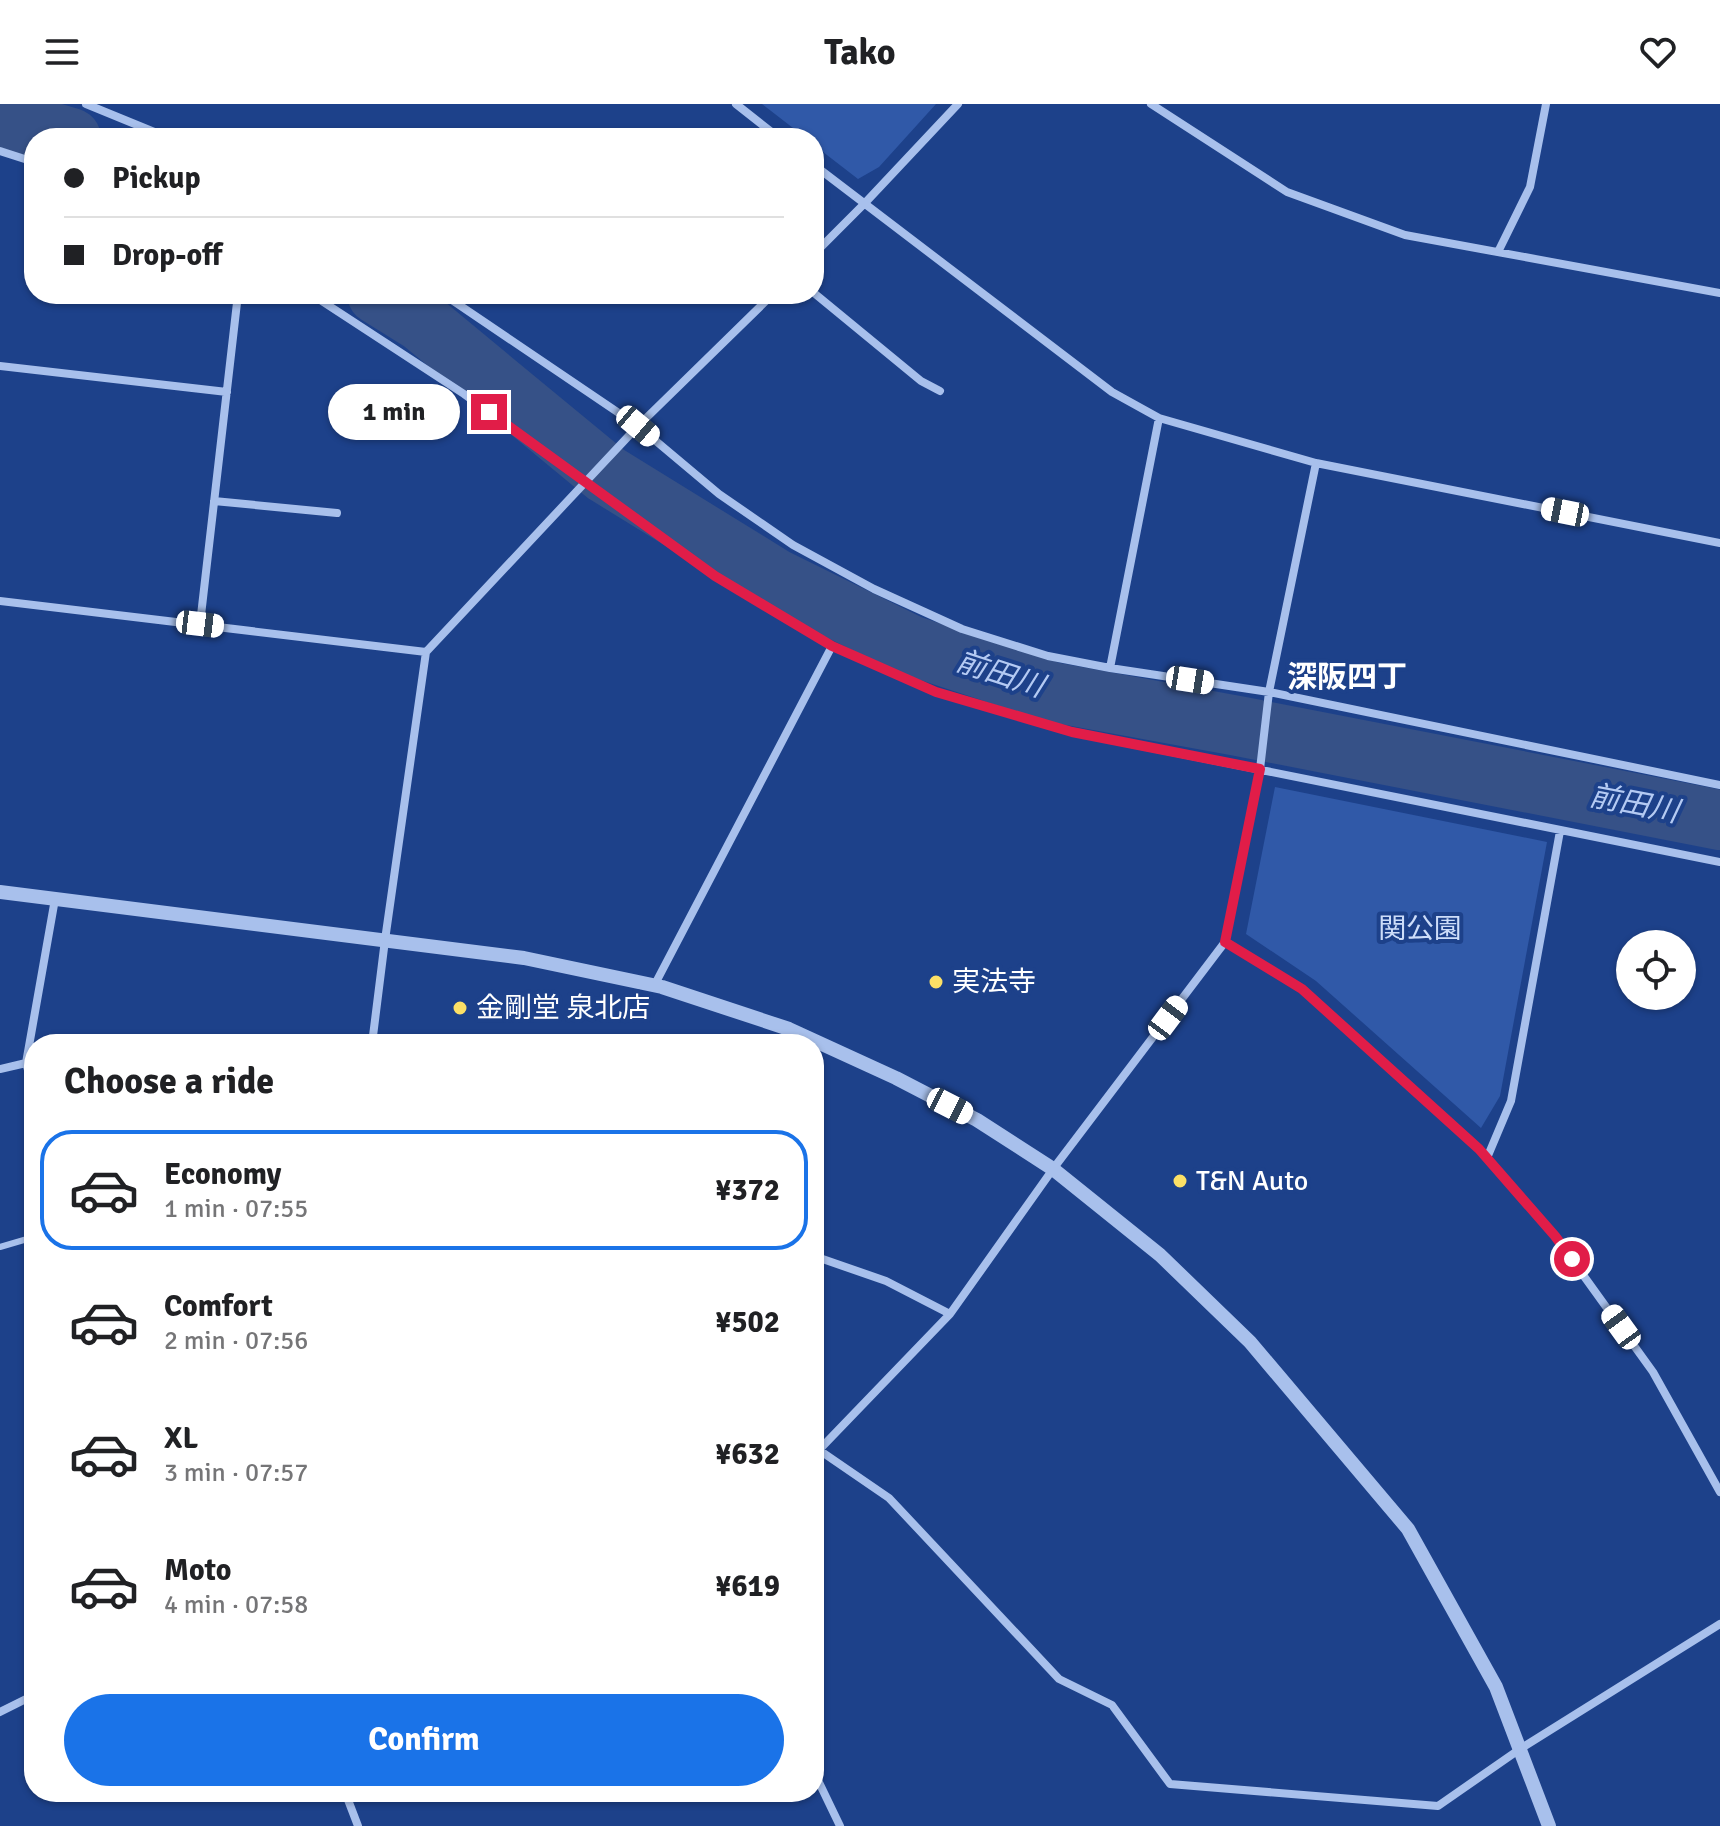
<!DOCTYPE html>
<meta charset="utf-8">
<style>
:root{--surface:#fff;--page:#f2f2f2;--text:#202124;--muted:#757577;--line:#e0e0e0;--accent:#1a73e8}
body{margin:0;font-family:Signika,"Noto Sans JP",sans-serif;background:var(--page);color:var(--text);height:100vh;display:flex;flex-direction:column;font-size:30px;white-space:nowrap}
*{box-sizing:border-box;margin:0}
p{font-size:26px;color:var(--muted)}
.icon{flex:none;width:44px;height:44px;fill:none;stroke:currentColor;stroke-width:2;stroke-linecap:round;stroke-linejoin:round}
.map{position:relative;flex:1;overflow:hidden}
.side{position:absolute;left:24px;top:930px;width:800px;height:768px;display:flex;flex-direction:column;background:var(--surface);border-radius:32px;box-shadow:0 2px 6px #0004}
.side>*{flex:none}
.guide{position:absolute;left:24px;top:24px;width:800px;height:176px;border-radius:32px;box-shadow:0 2px 6px #0004;display:grid;align-content:center;height:176px;padding:0 40px;background:var(--surface)}
.controls{position:absolute;left:1616px;top:826px;display:grid;gap:16px}
.controls a{display:grid;place-items:center;width:80px;height:80px;border-radius:50%;background:var(--surface);box-shadow:0 2px 6px #0004;font-size:40px}
.end{position:absolute;width:36px;height:36px;margin:-18px;border:10px solid #e11d48;background:#fff;box-shadow:0 0 0 4px #fff}
.from{border-radius:50%}
.bubble{position:absolute;height:56px;border-radius:28px;background:var(--surface);box-shadow:0 2px 6px #0004;font-size:26px;font-weight:700;line-height:56px;text-align:center}
.car{position:absolute;width:24px;height:48px;margin:-24px -12px;border-radius:10px;box-shadow:0 0 6px 2px #0007;background:linear-gradient(#fff 24%,#345 0 40%,#fff 0 76%,#345 0 86%,#fff 0)}
.guide b{display:flex;align-items:center;gap:28px;height:76px;font-size:30px}
.guide b+b{border-top:2px solid var(--line)}
.guide i{width:20px;height:20px;background:var(--text)}
ul{padding:0;list-style:none}
li{display:flex;align-items:center;gap:24px;height:120px;margin:0 16px 12px;padding:0 24px;border:4px solid transparent;border-radius:32px}
li div{flex:1}
li b{display:block;font-size:30px}
li em{font-style:normal;font-weight:700}
li.active{border-color:var(--accent)}
li>.icon{width:72px;height:72px;stroke-width:1.5}
h2{padding:0 40px;font-size:36px;line-height:96px}
.primary-button{display:flex;gap:16px;margin-top:auto;padding:16px 40px}
.primary-button a{flex:1;height:92px;border-radius:48px;background:var(--accent);color:#fff;font-size:32px;font-weight:700;line-height:92px;text-align:center}
header{display:flex;justify-content:space-between;align-items:center;height:104px;padding:0 40px;background:var(--surface);font-size:36px;font-weight:700}
.map>svg:first-child{display:block}
.green{fill:#3059a8}
.lines{fill:none;stroke-linecap:round;stroke-linejoin:round}
.river{stroke:#365187;stroke-width:60}
.service{stroke:#a8c0ec;stroke-width:6}
.minor{stroke:#a8c0ec;stroke-width:8}
.tertiary{stroke:#a8c0ec;stroke-width:14}
.route{stroke:#e11d48;stroke-width:10}
.poi-dot{fill:#fce066;stroke:#1d418a;stroke-width:3}
.labels{text-anchor:middle;dominant-baseline:central;stroke-width:8;stroke-linejoin:round;paint-order:stroke}
.park-label{font-size:28px;fill:#cdddf9;stroke:#1d418a}
.poi-label{font-size:28px;fill:#fff;stroke:#1d418a;text-anchor:start}
.water-label{font-size:30px;font-style:italic;fill:#b4caf3;stroke:#1d418a}
.neighbourhood-label{font-size:30px;font-weight:bold;fill:#fff;stroke:#1d418a}
</style>
<header><svg class="icon" aria-label="menu" viewBox="0 0 24 24"><path d="M4 6h16M4 12h16M4 18h16"/></svg>Tako<svg class="icon" aria-label="heart" viewBox="0 0 24 24"><path d="M12 20l-8-8c-3-5 5-10 8-4 3-6 11-1 8 4z"/></svg></header>
<div class="map">
<svg width="1720" height="1722" viewBox="0 0 1720 1722">
<rect width="100%" height="100%" fill="#1d418a"/>
<path class="green" d="M762,0H936L879,63L858,75L814,41V34H806Z
M1275,683L1547,738L1500,992L1481,1024L1316,877L1246,830Z"/>
<g class="lines">
<path class="river" d="M0,13L71,34
M377,190L422,218L606,370L776,475L910,541L1052,588L1238,622L1720,716"/>
<path class="service" d="M0,1143L34,1133"/>
<path class="minor" d="M86,0L169,34
M736,0L779,34
M1151,0L1287,88L1405,131L1720,189
M0,47L34,58
M814,61L1112,288L1159,314L1316,359L1720,439
M1498,148L1530,83L1546,0
M814,150L864,100L958,0
M814,189L921,277L940,287
M311,190L464,290L715,472L832,542L936,588L1072,628L1720,758
M443,190L638,322L719,390L793,441L874,485L962,525L1048,552L1110,564L1269,588L1720,681
M0,262L227,288
M1316,359L1269,588L1260,665L1225,838L1053,1065L950,1210L819,1346L889,1394L1059,1575L1112,1601L1170,1680L1438,1702L1520,1645L1720,1520
M214,397L337,409
M0,497L426,548
M200,520L238,190
M1110,564L1159,314
M1225,838L1302,885L1479,1045L1555,1132L1653,1268L1720,1388
M654,882L832,542
M372,940L385,836L426,548L638,322L773,190
M0,965L26,959
M34,987L26,959L55,795
M1487,1054L1511,997L1560,727
M814,1152L886,1177L950,1210
M0,1608L34,1591
M814,1668L840,1722
M345,1688L358,1722"/>
<path class="tertiary" d="M0,788L524,854L662,883L789,925L896,974L977,1016L1053,1065L1160,1151L1250,1238L1408,1425L1496,1583L1549,1722"/>
</g>
<g class="lines">
<path class="route" d="M489,308L715,472L832,542L936,588L1072,628L1260,665L1225,838L1302,885L1479,1045L1555,1132L1572,1155"/>
</g>
<g class="poi-dot">
<circle cx="936" cy="878" r="8"/>
<circle cx="460" cy="904" r="8"/>
<circle cx="1180" cy="1077" r="8"/>
</g>
<g class="labels">
<g class="park-label">
<text x="1420" y="825">関公園</text>
</g>
<g class="poi-label">
<text x="952" y="878">実法寺</text>
<text x="476" y="904">金剛堂 泉北店</text>
<text x="1196" y="1077">T&amp;N Auto</text>
</g>
<g class="water-label">
<text transform="translate(1000 570) rotate(18)">前田川</text>
<text transform="translate(1634 700) rotate(11)">前田川</text>
</g>
<g class="neighbourhood-label">
<text x="1347" y="573">深阪四丁</text>
</g>
</g>
</svg>
<div class="controls">
<a><svg class="icon" aria-label="locate" viewBox="0 0 24 24"><circle cx="12" cy="12" r="6"/><path d="M12 2v4M12 18v4M2 12h4M18 12h4"/></svg></a>
</div>
<i class="end from" style="left:1572px;top:1155px"></i>
<i class="end" style="left:489px;top:308px"></i>
<div class="bubble" style="left:328px;top:280px;width:132px">1 min</div>
<i class="car" style="left:638px;top:322px;rotate:130deg"></i>
<i class="car" style="left:1565px;top:408px;rotate:281deg"></i>
<i class="car" style="left:200px;top:520px;rotate:97deg"></i>
<i class="car" style="left:1190px;top:576px;rotate:99deg"></i>
<i class="car" style="left:1168px;top:914px;rotate:37deg"></i>
<i class="car" style="left:950px;top:1002px;rotate:117deg"></i>
<i class="car" style="left:1621px;top:1223px;rotate:324deg"></i>
<div class="guide">
<b><i class="from"></i>Pickup</b>
<b><i></i>Drop-off</b>
</div>
<section class="side">
<h2>Choose a ride</h2>
<ul>
<li class="active"><svg class="icon" aria-label="car" viewBox="0 0 24 24"><path d="M5 17H2v-5l4-1 3-4h7l3 4 3 1v5h-3M9 17h6M6 11h13"/><circle cx="7" cy="17" r="2"/><circle cx="17" cy="17" r="2"/></svg><div><b>Economy</b><p>1 min · 07:55</p></div><em>¥372</em></li>
<li><svg class="icon" aria-label="car" viewBox="0 0 24 24"><path d="M5 17H2v-5l4-1 3-4h7l3 4 3 1v5h-3M9 17h6M6 11h13"/><circle cx="7" cy="17" r="2"/><circle cx="17" cy="17" r="2"/></svg><div><b>Comfort</b><p>2 min · 07:56</p></div><em>¥502</em></li>
<li><svg class="icon" aria-label="car" viewBox="0 0 24 24"><path d="M5 17H2v-5l4-1 3-4h7l3 4 3 1v5h-3M9 17h6M6 11h13"/><circle cx="7" cy="17" r="2"/><circle cx="17" cy="17" r="2"/></svg><div><b>XL</b><p>3 min · 07:57</p></div><em>¥632</em></li>
<li><svg class="icon" aria-label="car" viewBox="0 0 24 24"><path d="M5 17H2v-5l4-1 3-4h7l3 4 3 1v5h-3M9 17h6M6 11h13"/><circle cx="7" cy="17" r="2"/><circle cx="17" cy="17" r="2"/></svg><div><b>Moto</b><p>4 min · 07:58</p></div><em>¥619</em></li>
</ul>
<div class="primary-button"><a>Confirm</a></div>
</section>
</div>
